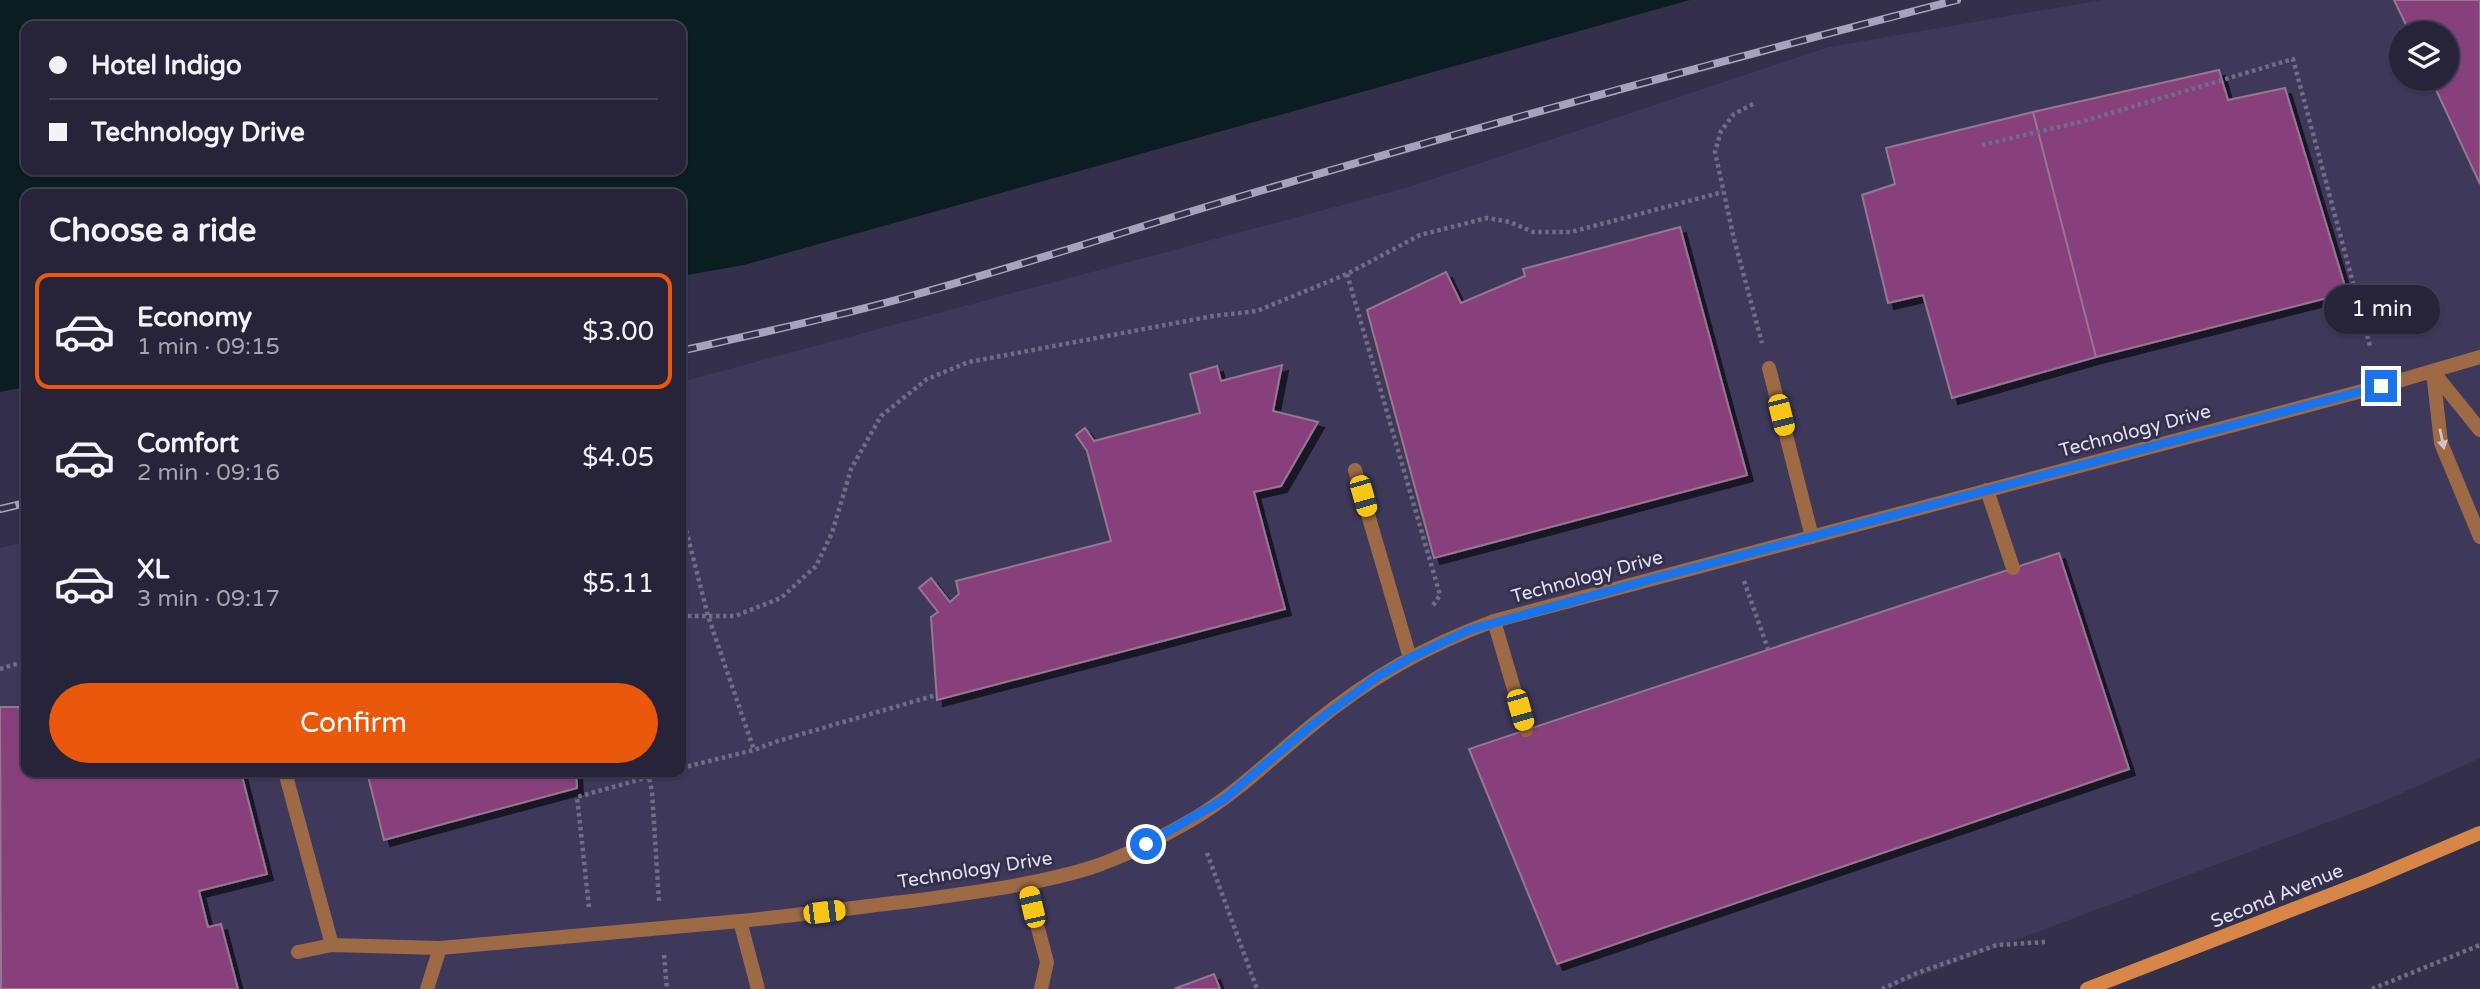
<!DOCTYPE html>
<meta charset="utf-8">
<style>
:root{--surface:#272439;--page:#333044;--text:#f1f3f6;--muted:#a4a4ae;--line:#434153;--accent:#ea580c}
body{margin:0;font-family:"Varela Round",sans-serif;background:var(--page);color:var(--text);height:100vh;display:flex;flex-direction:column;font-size:26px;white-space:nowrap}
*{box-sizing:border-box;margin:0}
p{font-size:23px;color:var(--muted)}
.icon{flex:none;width:38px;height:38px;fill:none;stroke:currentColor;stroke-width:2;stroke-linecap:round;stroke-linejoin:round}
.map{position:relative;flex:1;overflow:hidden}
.drawer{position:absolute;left:21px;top:189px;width:665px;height:588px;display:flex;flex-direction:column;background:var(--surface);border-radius:14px;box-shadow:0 2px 5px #0004,0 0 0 2px var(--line)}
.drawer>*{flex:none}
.guide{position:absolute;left:21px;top:21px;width:665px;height:154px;border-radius:14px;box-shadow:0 2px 5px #0004,0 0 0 2px var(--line);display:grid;align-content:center;height:154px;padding:0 28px;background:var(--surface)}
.fabs{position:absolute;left:2389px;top:21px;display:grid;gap:14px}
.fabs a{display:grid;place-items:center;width:70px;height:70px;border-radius:50%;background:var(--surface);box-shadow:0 2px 5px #0004,0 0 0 2px var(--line);font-size:35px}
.end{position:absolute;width:32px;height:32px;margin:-16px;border:9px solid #1a73e8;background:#fff;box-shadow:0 0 0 4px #fff}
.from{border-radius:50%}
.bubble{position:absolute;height:49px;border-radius:24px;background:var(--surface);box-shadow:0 2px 5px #0004,0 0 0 2px var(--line);font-size:23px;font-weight:600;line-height:49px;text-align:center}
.car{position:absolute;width:21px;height:42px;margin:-21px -10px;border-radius:9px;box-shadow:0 0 5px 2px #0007;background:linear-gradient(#f5c518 24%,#345 0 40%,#f5c518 0 76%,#345 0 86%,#f5c518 0)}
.guide b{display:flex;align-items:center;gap:24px;height:66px;font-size:26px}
.guide b+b{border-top:2px solid var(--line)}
.guide i{width:18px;height:18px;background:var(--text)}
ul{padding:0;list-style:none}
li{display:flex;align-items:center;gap:21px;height:116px;margin:0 14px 10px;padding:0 14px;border:4px solid transparent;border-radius:14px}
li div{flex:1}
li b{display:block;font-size:26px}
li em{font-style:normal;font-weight:600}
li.selected{border-color:var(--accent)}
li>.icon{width:63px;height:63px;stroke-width:1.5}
h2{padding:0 28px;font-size:32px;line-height:84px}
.action{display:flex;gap:14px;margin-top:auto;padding:14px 28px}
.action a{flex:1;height:80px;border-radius:42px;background:var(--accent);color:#fff;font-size:28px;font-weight:600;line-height:80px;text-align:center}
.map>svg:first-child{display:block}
.built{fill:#3e395b;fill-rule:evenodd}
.water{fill:#0a1d20;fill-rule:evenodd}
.building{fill:#88407c;stroke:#95788f;stroke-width:2;filter:url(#shadow)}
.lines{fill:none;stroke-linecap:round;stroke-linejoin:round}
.path{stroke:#706d86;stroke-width:4.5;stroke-dasharray:3.5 3.5;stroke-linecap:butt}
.lane{stroke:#9d6a45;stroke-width:14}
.street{stroke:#9d6a45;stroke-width:14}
.secondary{stroke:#d78647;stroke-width:14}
.rail-casing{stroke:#a6a4b9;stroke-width:8}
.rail{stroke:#34304c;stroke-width:5;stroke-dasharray:16;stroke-linecap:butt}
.oneway{fill:#d1c3c8}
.route{stroke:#1a73e8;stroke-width:9}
.labels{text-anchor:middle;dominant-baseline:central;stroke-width:6;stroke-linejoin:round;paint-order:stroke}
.street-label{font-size:19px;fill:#e2e1f3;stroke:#34304c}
</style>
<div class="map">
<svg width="2480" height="989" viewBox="0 0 2480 989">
<defs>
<filter id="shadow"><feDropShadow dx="6" dy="6" stdDeviation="0" flood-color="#0009"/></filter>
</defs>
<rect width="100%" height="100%" fill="#34304c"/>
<path class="built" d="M2102,0H2480V758L2384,801L1886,989H0V548L26,542V772H681V382L1406,188L1829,47ZM2401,33H2446V79H2401Z"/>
<path class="water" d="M0,0H1690L744,265L681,276V194H26V387L0,392ZM26,26H681V170H26Z"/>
<path class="building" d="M2394,0H2480V184L2431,79H2446V33H2410Z
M2219,70L2228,100L2285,88L2347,293L2096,357L2033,112Z
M2033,112L2096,357L1952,398L1923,295L1888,303L1862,195L1895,184L1886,148Z
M1680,227L1747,475L1434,558L1367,310L1446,272L1461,303L1525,276L1523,269Z
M1282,365L1273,411L1318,422L1281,486L1254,492L1285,609L937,700L931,617L938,612L919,588L931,578L950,602L959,594L956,581L1111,541L1087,451L1076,435L1085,428L1094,441L1200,413L1190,374L1217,366L1221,381Z
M2059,553L2129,769L1557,964L1469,749Z
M0,707H26V772H241L267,874L199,891L208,927L221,924L238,989H1Z
M367,772H576L577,788L384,840Z
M1214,974L1220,989H1174Z"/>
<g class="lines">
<path class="path" d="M1753,104L1734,114L1721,131L1715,152L1734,239L1762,343
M1982,145L2084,121L2293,59L2370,346
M1347,274L1440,595L1432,607
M681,510L708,616L754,750
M1744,581L1768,649
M681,616H735L781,598L816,566L832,533L851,469L881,416L927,379L969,362L1213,316L1257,311L1347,274L1420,235L1487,218L1510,222L1533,232H1571L1723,192
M0,669L26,661
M681,768L754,750L778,741L936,695
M648,772L652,792L659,901
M1207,853L1257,989
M589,907L577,797L667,772
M664,955L667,989
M1882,989L1917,973L1997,945L2045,942
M2372,989L2480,945"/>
<path class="lane" d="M1769,368L1812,537
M1355,470L1410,658
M1987,490L2013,568
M1494,621L1526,730
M285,772L332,945
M1026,884L1047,962L1041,989
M298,952L332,945L440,948L740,921
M427,989L440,948"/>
<path class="street" d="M2433,372L2441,443L2480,537
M2434,373L2480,430
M758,989L740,921C800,915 859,907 919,900C976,892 1034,885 1090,868C1127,856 1162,837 1195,818C1238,792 1273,757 1311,726C1366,680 1427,645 1494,621L2381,386L2480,357"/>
<path class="secondary" d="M2087,989L2369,880L2480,833"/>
<g class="rail-casing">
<path id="rail" d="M681,351C758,333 837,317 914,295C1019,266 1122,232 1226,201C1468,129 1713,63 1957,0
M0,509L26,503"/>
</g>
<use href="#rail" class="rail"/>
</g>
<defs><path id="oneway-solid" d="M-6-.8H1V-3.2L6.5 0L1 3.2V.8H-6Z" transform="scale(1.75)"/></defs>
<use class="oneway" href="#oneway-solid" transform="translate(2442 439) rotate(78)"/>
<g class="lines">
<path class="route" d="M1146,844L1223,800L1312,725L1377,677L1410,658L1469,630L1656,578L2381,386"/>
</g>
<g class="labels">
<g class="street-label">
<text transform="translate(2135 431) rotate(-15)">Technology Drive</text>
<text transform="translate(1587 577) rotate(-15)">Technology Drive</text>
<text transform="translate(975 870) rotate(-9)">Technology Drive</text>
<text transform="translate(2277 896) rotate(-22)">Second Avenue</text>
</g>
</g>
</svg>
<div class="fabs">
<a><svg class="icon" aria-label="layers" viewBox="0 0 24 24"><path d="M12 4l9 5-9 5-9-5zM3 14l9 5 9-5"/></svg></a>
</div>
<i class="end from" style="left:1146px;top:844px"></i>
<i class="end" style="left:2381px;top:386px"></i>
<div class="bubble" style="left:2324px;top:285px;width:116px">1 min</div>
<i class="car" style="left:1781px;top:415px;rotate:166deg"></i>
<i class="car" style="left:1363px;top:496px;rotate:164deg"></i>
<i class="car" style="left:1520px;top:710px;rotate:164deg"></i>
<i class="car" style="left:1032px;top:907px;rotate:347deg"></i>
<i class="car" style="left:824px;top:912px;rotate:83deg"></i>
<div class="guide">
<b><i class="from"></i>Hotel Indigo</b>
<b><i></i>Technology Drive</b>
</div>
<section class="drawer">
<h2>Choose a ride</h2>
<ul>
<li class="selected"><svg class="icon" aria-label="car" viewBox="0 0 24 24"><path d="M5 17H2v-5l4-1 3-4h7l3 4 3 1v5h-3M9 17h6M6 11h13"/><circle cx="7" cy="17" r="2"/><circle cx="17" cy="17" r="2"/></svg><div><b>Economy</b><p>1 min · 09:15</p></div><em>$3.00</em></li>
<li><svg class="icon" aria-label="car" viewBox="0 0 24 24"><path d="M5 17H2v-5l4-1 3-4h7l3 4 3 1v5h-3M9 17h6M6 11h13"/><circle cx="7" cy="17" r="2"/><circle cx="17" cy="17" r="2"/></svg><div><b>Comfort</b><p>2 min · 09:16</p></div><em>$4.05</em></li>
<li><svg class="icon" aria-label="car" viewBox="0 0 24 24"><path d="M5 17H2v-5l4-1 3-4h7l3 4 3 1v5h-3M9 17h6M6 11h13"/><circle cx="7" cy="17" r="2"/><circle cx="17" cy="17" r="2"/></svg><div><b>XL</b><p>3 min · 09:17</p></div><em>$5.11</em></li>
</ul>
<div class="action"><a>Confirm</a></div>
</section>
</div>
